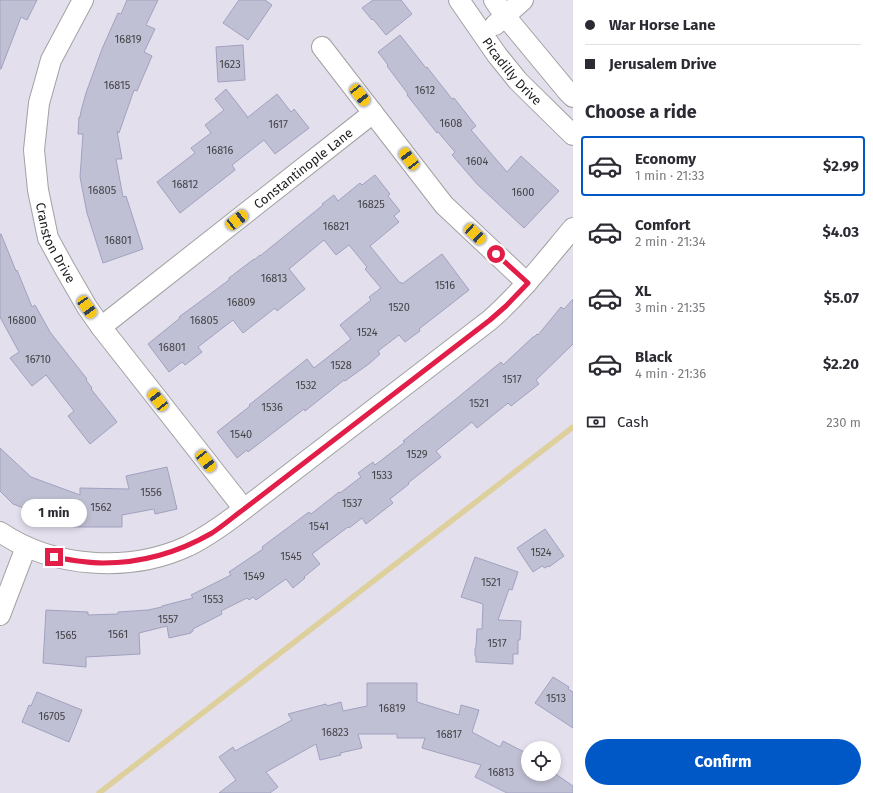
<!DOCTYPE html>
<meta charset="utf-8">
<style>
:root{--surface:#fff;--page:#f7f7f7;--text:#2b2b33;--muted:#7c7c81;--line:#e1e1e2;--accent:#0058c6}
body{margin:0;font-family:"Fira Sans",sans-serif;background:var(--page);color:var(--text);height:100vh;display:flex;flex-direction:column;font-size:15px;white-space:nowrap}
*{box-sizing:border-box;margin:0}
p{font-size:13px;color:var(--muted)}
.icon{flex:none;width:22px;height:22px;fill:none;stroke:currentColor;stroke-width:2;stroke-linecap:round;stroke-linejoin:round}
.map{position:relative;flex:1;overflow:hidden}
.drawer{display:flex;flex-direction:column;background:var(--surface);width:300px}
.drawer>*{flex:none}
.banner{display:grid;align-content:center;height:88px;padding:0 12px;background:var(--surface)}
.tools{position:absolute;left:521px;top:741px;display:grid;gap:8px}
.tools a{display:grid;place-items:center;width:40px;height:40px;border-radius:50%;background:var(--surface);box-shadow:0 2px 6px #0003;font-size:20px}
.end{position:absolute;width:18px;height:18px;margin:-9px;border:5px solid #e11d48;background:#fff;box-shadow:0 0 0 2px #fff}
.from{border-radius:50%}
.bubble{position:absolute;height:28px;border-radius:14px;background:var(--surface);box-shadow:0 2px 6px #0003;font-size:13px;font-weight:700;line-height:28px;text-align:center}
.car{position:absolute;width:12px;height:24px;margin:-12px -6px;border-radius:5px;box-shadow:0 0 3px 1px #0007;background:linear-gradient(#f5c518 24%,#345 0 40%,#f5c518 0 76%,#345 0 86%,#f5c518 0)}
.banner b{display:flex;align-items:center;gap:14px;height:38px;font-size:15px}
.banner b+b{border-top:1px solid var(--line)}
.banner i{width:10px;height:10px;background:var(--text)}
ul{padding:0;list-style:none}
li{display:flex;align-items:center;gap:12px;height:60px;margin:0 8px 6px;padding:0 4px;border:2px solid transparent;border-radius:4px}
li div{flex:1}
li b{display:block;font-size:15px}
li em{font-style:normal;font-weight:700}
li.on{border-color:var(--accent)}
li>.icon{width:36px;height:36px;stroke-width:1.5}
h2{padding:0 12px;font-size:18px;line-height:48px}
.pay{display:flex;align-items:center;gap:10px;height:44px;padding:0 12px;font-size:15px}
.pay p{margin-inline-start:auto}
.primary-button{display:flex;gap:8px;margin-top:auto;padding:8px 12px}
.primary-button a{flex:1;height:46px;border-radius:24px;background:var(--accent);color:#fff;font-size:16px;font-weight:700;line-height:46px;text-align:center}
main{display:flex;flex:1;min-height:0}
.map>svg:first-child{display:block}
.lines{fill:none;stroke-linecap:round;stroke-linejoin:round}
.stream{stroke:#ded09d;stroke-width:5.5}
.building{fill:#c0c0d4;stroke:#a1a1c0}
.minor-casing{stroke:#a2a2a2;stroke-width:22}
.minor{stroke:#fff;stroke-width:20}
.route{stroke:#e11d48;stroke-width:5}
.labels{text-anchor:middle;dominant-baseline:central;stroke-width:3.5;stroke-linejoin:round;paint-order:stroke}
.number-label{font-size:11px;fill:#444449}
.street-label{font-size:13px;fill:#1b1b1b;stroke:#fff}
</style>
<main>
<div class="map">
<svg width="573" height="793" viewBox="0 0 573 793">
<rect width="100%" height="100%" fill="#e3dfed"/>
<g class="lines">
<path class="stream" d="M99,793L573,427"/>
</g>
<path class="building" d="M0,0H37L27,20L21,17L1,69H0Z
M127,0H158L146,25L155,29L144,52L152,56L137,91L134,90L119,133L117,131L122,159H116L123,197L126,196L143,249L103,263L87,213L80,177L83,134H78L79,117H80L81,111L86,93L102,49L118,13L121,14Z
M239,0H265L272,5L248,40L223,23Z
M373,0H401L412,14L386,35L373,19L372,20L362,8Z
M400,35L426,68L427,67L452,99L454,98L476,126L471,130L507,172L521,156L559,191L524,228L477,184L471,177L452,155L455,152L438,132L437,133L407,95L408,94L387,66L388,65L378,52Z
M243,45L245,80L218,82L216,47Z
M226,89L247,116V118L277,94L291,112L294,109L309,128L275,154L264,140L232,165L235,170L180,213L157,182L195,153L191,148L211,133L205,125L224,110L215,99Z
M375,175L390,194L388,196L400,211L394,216L399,222L370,246L400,283L401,282L402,284L442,254L469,290L419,329L420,331L405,342L399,335L378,351L380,354L370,363L345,381L344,380L305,411L304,409L248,452L247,450L237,458L217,432L250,406L249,405L307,359L314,368L351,339L340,325L371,300L369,297L381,288L365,269L367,267L349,245L336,255L324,240L289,269L305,289L277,311L275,308L243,333L233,320L198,347L202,352L185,365L182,362L169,372L148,344L180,318L179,317L194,306L229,280V278L254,259V260L260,255V256L323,205L322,204L334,195L338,201L360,183L362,185Z
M0,234H1L16,271L17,270L32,307L35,305L50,332L87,379L86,380L92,388L91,389L117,422L90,444L68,416L74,411L46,375L32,386L10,358L19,352L0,317Z
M573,299V344L536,380L539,384L511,406L508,403L477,428L472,422L436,451L441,457L408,483L409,484L390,499L393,503L366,524L362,518L349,528L348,527L312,554L320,564L304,577L305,578L293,588L286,579L256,600L253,597L249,600L247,598L221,611L222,614L193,629V631L191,632V633L169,638L167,626L139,633L140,654L86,657V667L43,663L46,610L88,612V615L118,614V612L148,610L162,607V606L193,598L191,595L231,575L229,572L263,549L262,547L274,538L309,512L311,514L339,492L340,493L361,477L358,473L373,462L375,465L405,442L403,441L456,399L501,362L503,365L533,337H534L537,334L538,335L561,307L564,309Z
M0,448L31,477L80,495V488L129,489L126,476L167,467L177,509L155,514L154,509L122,515V527H74L13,504L0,491Z
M545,529L564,556L549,567L548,566L545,568L542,566L533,572L517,548Z
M475,557L518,572L512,590L509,589L498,620L521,621L520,640H518V654H513V664L476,662V657L475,655V648L476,647L477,629H482L483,604L461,597Z
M553,677L569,687L568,689L573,692V728L535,703Z
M367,683H417V702L459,715L461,705L479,710L472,732L500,747L503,741L528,754V774H554V773L573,786V793H507L475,777L481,765L422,748L425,738H397V734H358L362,748L340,753L341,755L320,760L316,744L266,772L278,787L270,793H219L236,780L219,757L233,747L235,751L292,720L288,714L326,704L327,706L341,702L343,711L367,706Z
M37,692L82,710L69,742L22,722L29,705L31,706Z"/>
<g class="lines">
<g class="minor-casing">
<g id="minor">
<path id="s1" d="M83,0L51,60L39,103L34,150L38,190L48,238L65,269L87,307L101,327L244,509"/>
<path id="s2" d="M459,0L497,55L518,81L573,135"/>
<path d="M494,0L505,16L568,92L573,97"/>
<path d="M495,25L523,0"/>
<path d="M322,47L444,205L527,283"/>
<path id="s3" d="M101,327L373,113"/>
<path d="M0,532C53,568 130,573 188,546C208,536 226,523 244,509L490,320C521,293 546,260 573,228"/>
<path d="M0,615L26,547"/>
</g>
</g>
<use href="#minor" class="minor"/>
</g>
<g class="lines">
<path class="route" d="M54,557C70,560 87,563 103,563C142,563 179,552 212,533C223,526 233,517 244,509L490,320L506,306L528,283L496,254"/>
</g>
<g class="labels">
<g class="number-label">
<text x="128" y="39">16819</text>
<text x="230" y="64">1623</text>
<text x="117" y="85">16815</text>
<text x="425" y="90">1612</text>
<text x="451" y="123">1608</text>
<text x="278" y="124">1617</text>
<text x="220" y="150">16816</text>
<text x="477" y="161">1604</text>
<text x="185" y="184">16812</text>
<text x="102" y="190">16805</text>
<text x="523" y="192">1600</text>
<text x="371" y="204">16825</text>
<text x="336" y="226">16821</text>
<text x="118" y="240">16801</text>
<text x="274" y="278">16813</text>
<text x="445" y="285">1516</text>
<text x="241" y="302">16809</text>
<text x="399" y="307">1520</text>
<text x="22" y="320">16800</text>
<text x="204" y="320">16805</text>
<text x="367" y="332">1524</text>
<text x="172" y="347">16801</text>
<text x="38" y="359">16710</text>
<text x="341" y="365">1528</text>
<text x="512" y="379">1517</text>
<text x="306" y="385">1532</text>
<text x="479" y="403">1521</text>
<text x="272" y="407">1536</text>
<text x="241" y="434">1540</text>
<text x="417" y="454">1529</text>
<text x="382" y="475">1533</text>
<text x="151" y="492">1556</text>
<text x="352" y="503">1537</text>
<text x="101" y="507">1562</text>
<text x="319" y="526">1541</text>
<text x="541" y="552">1524</text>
<text x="291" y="556">1545</text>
<text x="254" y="576">1549</text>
<text x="491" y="582">1521</text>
<text x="213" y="599">1553</text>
<text x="168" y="619">1557</text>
<text x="118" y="634">1561</text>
<text x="66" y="635">1565</text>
<text x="497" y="643">1517</text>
<text x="556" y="698">1513</text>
<text x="392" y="708">16819</text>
<text x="52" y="716">16705</text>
<text x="335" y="732">16823</text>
<text x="449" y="734">16817</text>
<text x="501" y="772">16813</text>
</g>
<g class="street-label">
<text stroke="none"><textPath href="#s2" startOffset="89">Picadilly Drive</textPath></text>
<text stroke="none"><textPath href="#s3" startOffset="257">Constantinople Lane</textPath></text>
<text stroke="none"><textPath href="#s1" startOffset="256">Cranston Drive</textPath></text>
</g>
</g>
</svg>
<div class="tools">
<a><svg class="icon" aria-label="locate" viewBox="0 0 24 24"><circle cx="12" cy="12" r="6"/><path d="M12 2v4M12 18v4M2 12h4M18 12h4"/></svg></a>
</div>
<i class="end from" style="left:496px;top:254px"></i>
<i class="end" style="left:54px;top:557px"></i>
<div class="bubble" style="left:21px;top:499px;width:66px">1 min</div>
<i class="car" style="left:360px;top:95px;rotate:142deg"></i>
<i class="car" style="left:409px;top:159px;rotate:323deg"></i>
<i class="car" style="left:237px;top:220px;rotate:52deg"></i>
<i class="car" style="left:475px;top:234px;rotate:133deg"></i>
<i class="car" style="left:87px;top:307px;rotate:145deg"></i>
<i class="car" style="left:158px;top:400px;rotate:322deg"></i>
<i class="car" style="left:206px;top:461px;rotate:142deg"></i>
</div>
<section class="drawer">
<div class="banner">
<b><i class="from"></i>War Horse Lane</b>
<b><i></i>Jerusalem Drive</b>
</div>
<h2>Choose a ride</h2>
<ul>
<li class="on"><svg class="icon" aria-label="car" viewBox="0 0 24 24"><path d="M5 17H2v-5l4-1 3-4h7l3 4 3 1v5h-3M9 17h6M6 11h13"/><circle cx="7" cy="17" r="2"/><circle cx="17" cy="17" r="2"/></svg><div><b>Economy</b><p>1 min · 21:33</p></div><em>$2.99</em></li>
<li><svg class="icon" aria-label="car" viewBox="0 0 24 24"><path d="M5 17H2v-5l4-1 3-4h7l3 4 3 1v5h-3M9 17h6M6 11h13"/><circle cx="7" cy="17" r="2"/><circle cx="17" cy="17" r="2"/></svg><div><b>Comfort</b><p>2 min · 21:34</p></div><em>$4.03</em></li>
<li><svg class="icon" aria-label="car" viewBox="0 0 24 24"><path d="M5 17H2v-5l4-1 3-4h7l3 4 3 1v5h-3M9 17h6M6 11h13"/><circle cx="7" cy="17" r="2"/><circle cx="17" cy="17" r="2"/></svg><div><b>XL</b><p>3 min · 21:35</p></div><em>$5.07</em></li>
<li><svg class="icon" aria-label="car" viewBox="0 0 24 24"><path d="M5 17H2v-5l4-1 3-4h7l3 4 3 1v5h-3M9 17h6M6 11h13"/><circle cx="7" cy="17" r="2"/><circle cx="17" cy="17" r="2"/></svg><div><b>Black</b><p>4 min · 21:36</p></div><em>$2.20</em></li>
</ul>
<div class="pay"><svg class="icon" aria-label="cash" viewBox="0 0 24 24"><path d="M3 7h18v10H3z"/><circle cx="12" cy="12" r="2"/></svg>Cash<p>230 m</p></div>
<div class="primary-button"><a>Confirm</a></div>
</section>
</main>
